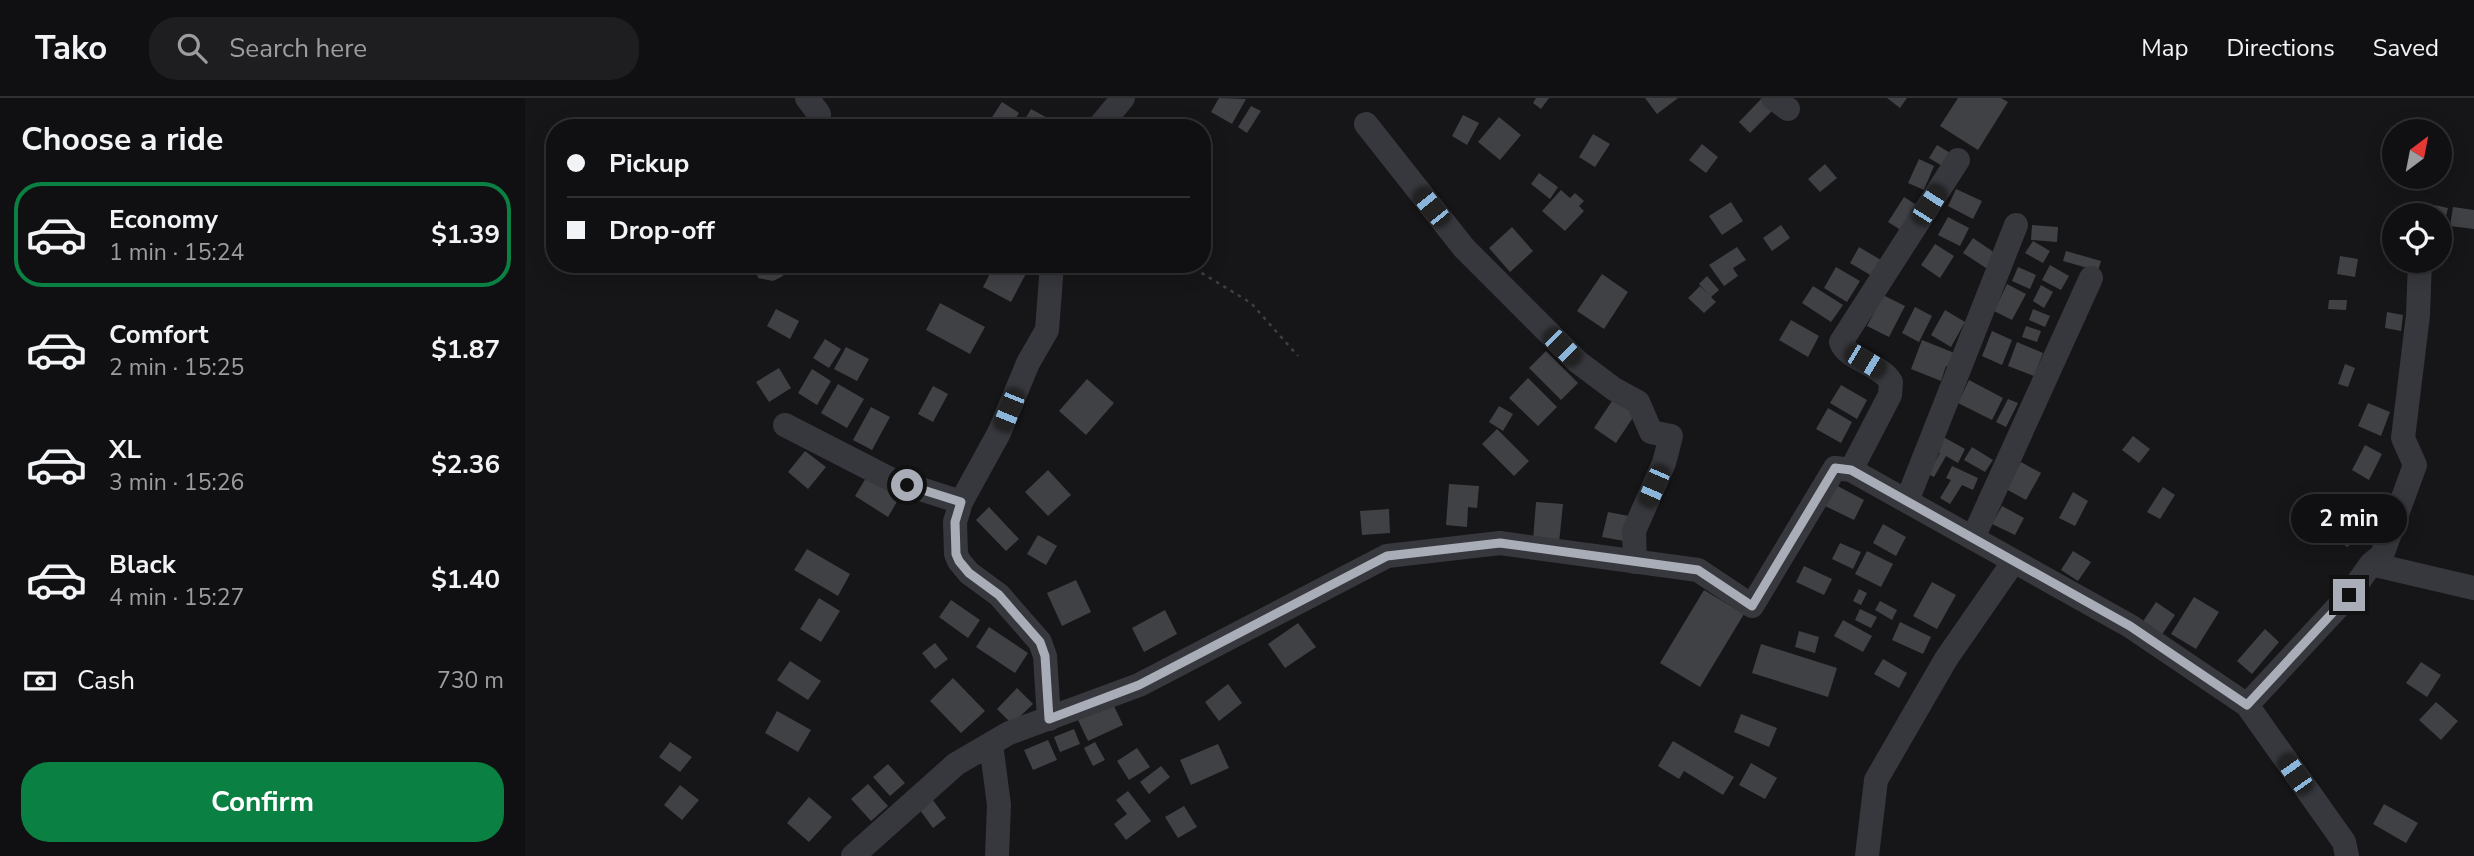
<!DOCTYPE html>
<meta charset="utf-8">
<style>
:root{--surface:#101012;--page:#1e1e20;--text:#f1f3f6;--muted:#9c9d9f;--line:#303032;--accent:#0b8043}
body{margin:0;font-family:"Nunito Sans",sans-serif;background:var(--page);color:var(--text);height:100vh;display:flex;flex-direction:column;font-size:26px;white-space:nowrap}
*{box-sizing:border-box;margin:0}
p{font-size:23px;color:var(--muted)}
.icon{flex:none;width:38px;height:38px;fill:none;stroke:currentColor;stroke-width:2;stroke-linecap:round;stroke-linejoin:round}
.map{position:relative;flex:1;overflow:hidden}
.details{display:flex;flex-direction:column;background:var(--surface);width:525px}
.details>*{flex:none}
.hud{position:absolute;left:21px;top:21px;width:665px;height:154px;border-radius:28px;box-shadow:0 4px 18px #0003,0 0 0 2px var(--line);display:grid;align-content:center;height:154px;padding:0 21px;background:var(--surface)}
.needle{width:46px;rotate:32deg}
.buttons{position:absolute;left:1857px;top:21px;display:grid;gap:14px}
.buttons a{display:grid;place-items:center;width:70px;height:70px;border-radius:50%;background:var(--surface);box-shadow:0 4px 18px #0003,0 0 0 2px var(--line);font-size:35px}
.end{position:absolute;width:32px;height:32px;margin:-16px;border:9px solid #a8adb8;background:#111;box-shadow:0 0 0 4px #111}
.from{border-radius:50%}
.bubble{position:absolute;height:49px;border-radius:24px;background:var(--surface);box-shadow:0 4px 18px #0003,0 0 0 2px var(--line);font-size:23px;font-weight:700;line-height:49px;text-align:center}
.car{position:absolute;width:21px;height:42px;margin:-21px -10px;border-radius:9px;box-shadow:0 0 5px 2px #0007;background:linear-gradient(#222 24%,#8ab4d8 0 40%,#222 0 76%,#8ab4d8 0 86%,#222 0)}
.hud b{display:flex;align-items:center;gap:24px;height:66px;font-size:26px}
.hud b+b{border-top:2px solid var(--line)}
.hud i{width:18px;height:18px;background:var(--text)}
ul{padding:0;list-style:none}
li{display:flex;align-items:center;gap:21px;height:105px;margin:0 14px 10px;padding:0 7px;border:4px solid transparent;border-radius:28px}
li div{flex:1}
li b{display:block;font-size:26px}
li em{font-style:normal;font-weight:700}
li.active{border-color:var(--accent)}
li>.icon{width:63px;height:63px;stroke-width:1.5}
h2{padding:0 21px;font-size:32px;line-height:84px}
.pay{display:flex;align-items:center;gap:18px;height:77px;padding:0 21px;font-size:26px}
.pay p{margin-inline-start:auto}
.primary-button{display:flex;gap:14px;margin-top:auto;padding:14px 21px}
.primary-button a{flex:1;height:80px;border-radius:28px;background:var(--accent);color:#fff;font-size:28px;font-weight:700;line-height:80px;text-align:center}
header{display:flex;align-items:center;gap:42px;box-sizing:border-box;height:98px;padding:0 35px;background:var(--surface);border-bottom:2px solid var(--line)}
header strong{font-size:33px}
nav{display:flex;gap:38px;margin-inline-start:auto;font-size:24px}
.search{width:490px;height:63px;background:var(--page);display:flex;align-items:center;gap:18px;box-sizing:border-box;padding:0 24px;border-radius:28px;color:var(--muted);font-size:26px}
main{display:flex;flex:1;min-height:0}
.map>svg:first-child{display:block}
.building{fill:#404145}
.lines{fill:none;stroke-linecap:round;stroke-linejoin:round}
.path{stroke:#3d3f44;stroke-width:2.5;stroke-dasharray:3.5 5;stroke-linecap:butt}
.minor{stroke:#37383d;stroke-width:24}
.route{stroke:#a8adb8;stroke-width:9}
</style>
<header>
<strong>Tako</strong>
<div class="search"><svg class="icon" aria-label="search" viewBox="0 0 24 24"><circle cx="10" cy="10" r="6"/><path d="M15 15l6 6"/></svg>Search here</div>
<nav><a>Map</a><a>Directions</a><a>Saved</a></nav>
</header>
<main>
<section class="details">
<h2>Choose a ride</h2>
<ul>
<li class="active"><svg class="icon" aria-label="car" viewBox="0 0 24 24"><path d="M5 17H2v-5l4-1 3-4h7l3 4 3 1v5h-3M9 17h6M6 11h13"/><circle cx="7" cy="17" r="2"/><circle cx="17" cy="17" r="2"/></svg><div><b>Economy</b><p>1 min · 15:24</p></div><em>$1.39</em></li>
<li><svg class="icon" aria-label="car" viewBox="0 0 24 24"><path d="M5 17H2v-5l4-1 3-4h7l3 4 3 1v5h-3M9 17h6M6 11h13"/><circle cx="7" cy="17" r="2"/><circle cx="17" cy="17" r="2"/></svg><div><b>Comfort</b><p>2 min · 15:25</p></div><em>$1.87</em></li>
<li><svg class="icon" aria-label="car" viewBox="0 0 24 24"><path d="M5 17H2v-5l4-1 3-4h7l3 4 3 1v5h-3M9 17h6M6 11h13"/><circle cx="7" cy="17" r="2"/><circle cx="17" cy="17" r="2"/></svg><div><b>XL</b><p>3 min · 15:26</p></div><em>$2.36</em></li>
<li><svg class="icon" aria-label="car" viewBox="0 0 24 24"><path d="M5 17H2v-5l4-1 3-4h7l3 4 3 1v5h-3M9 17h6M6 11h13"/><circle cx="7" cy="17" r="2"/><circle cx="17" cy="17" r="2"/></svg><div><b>Black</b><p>4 min · 15:27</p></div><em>$1.40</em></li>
</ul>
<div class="pay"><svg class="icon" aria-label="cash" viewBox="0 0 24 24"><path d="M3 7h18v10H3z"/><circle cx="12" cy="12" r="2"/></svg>Cash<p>730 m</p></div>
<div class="primary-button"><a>Confirm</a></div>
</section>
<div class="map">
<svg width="1949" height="758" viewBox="0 0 1949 758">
<rect width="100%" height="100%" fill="#161618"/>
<path class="building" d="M694,0L721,1L707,26L686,14Z
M1011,0H1024L1016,11L1008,5Z
M1120,0H1153L1132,16Z
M1237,0L1252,8L1225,35L1214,24Z
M1362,0H1382L1375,10Z
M1433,0H1476L1483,4L1453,52L1415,28Z
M477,4L494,15L485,30H464L461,28Z
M726,8L736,13L722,35L713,29Z
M506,11L541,30L496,28Z
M938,17L954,25L942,47L927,38Z
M974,19L996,37L975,62L953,44Z
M372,22H425V30H372Z
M299,23L334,26V30H299Z
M338,24L362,25V30H338Z
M1068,36L1085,46L1070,69L1054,59Z
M1177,46L1193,59L1181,75L1164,62Z
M1412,47L1427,56L1419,69L1404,60Z
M1394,61L1409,68L1399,92L1383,85Z
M1300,66L1312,80L1295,94L1283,81Z
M1014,75L1033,89L1025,101L1006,86Z
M1431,91L1457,103L1448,121L1423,108Z
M1036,92L1045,100L1050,95L1059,103L1054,108L1059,113L1040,133L1017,113Z
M1379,99L1398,111L1382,136L1363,124Z
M1206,104L1218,123L1197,137L1184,118Z
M1909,107L1923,110L1919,126L1914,125V117H1907Z
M1928,109L1949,112V131L1925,128Z
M1423,119L1444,130L1435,148L1413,137Z
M1256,127L1265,140L1247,153L1238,140Z
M1507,127L1533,129L1532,144L1506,142Z
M987,129L1008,153L985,174L964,150Z
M1448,140L1473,157L1464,172L1438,155Z
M1508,143L1525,153L1518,165L1500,155Z
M1410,146L1429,158L1415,180L1396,167Z
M1212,149L1221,162L1208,170L1213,178L1199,188L1184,167Z
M1334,149L1361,165L1352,181L1325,165Z
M1541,153L1576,163L1573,173L1538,163Z
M1815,158L1833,161L1830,179L1812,176Z
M230,166H257L258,178L248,183L233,180Z
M470,166H506L486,204L458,189Z
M1525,167L1544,178L1536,192L1517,182Z
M1311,169L1335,183L1322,204L1299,190Z
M1493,169L1511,177L1505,191L1487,183Z
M1077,176L1103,194L1079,231L1052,213Z
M1182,178L1194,192L1186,199L1191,204L1179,215L1163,200L1175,188L1183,196L1174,186Z
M1482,186L1501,196L1487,222L1469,213Z
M1516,187L1528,194L1519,210L1508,203Z
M1288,188L1318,207L1306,224L1277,205Z
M1358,197L1380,208L1364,239L1342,228Z
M1804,202H1822L1821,212L1803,211Z
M415,205L460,229L445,256L401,232Z
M1390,209L1407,218L1394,244L1377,235Z
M251,211L274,223L265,241L242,228Z
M1508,211L1525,218L1520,229L1504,222Z
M1420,212L1440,224L1426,249L1406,237Z
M1862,214L1878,217L1876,233L1860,230Z
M1266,222L1294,238L1283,259L1254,242Z
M1501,228L1516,233L1512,244L1497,239Z
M1467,233L1487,242L1477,267L1457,258Z
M300,241L316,251L304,270L288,260Z
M1397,242L1437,258L1431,271L1421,268L1416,283L1386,271Z
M1492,244L1518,255L1509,278L1483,268Z
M321,249L344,261L332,283L309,271Z
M1021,253L1053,285L1036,302L1004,270Z
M1820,266L1830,270L1823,289L1813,286Z
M254,270L266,290L244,304L231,284Z
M287,271L306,283L292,307L273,295Z
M1003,280L1032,309L1013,328L984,300Z
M562,281L589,305L561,337L534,313Z
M1444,282L1478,300L1467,322L1433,305Z
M313,286L339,301L322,330L296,315Z
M1316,287L1342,302L1332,321L1305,305Z
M408,288L423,296L408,324L393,316Z
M1089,300L1111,315L1091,345L1069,330Z
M1483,301L1493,305L1481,329L1471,324Z
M1843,305L1865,314L1856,338L1833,328Z
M974,308L988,316L978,333L964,324Z
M346,309L365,319L347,352L328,342Z
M1303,310L1327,324L1316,345L1291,331Z
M972,331L1004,363L989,378L957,346Z
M1413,336L1440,351L1433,365L1421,358L1409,379L1403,376L1415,355L1405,350Z
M1608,338L1625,351L1614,365L1597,352Z
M1840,347L1857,356L1844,382L1827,372Z
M1447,349L1468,362L1460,374L1439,362Z
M280,353L301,369L283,391L263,374Z
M1496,364L1516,375L1501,402L1481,391Z
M1427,368L1453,380L1448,392L1437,387L1425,406L1415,400L1426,382L1421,380Z
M523,372L546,397L523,418L500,394Z
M344,375L377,395L363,419L330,398Z
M1307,385L1339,402L1329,422L1296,406Z
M924,386L954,388L952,410L943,409L942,429L921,427Z
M1638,389L1650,397L1635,421L1622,414Z
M1548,394L1563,403L1550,428L1534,420Z
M1011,404L1038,406L1034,445L1008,442Z
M1477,408L1499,420L1490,437L1467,426Z
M464,409L494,441L481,453L451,422Z
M1803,410L1835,426L1823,449L1792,433Z
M864,411L865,435L837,437L835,413Z
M1083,414L1104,418L1099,443L1077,439Z
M1358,426L1381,439L1371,458L1348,445Z
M513,437L532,448L521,467L502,456Z
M1315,445L1336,454L1328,471L1307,461Z
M282,451L325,476L313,498L269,472Z
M1342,453L1368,466L1356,489L1330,476Z
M1548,453L1566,464L1553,483L1536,472Z
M1279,468L1307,481L1299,497L1271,484Z
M551,482L566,514L537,528L522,495Z
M1407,484L1431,497L1412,531L1388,518Z
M1334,491L1342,495L1336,507L1328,503Z
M1179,492L1219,516L1175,589L1135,565Z
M1669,499L1694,514L1671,551L1646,536Z
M294,500L315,513L296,544L275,531Z
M426,502L455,522L443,540L414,519Z
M1355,503L1372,512L1367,522L1350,512Z
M1631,504L1650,517L1636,538L1617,525Z
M1335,511L1352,519L1346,530L1330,522Z
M640,512L652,536L619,554L607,530Z
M1318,522L1347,538L1338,554L1309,538Z
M1375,524L1406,539L1398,556L1367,542Z
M773,525L791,549L760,570L743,546Z
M464,529L503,555L490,575L451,549Z
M1740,531L1754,544L1727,576L1712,563Z
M1274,533L1294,539L1290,555L1270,549Z
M410,545L423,561L410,571L397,555Z
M1236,546L1312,570L1303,599L1227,575Z
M1358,561L1382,575L1374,590L1349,576Z
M265,563L296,583L283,602L252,582Z
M1896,564L1916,577L1902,599L1881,585Z
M428,580L460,613L436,635L405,603Z
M703,586L717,605L694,623L680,604Z
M492,590L508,606L487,626L472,611Z
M1911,604L1933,623L1916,642L1894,622Z
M588,606L598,627L563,643L553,622Z
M252,613L286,632L273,654L240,635Z
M1216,616L1252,630L1244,649L1209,634Z
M549,631L555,646L535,654L529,639Z
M523,642L532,662L508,672L499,652Z
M1148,643L1209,679L1198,697L1159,673L1154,681L1133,668Z
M145,644L167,659L155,674L134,659Z
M570,644L580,662L568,668L559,650Z
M693,646L704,670L666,687L655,662Z
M612,650L625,669L604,682L592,663Z
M1226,665L1252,680L1240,701L1214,687Z
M363,666L380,685L365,698L348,679Z
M636,668L645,679L624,696L615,684Z
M343,686L363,708L346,723L326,701Z
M155,687L174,702L157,722L139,707Z
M603,693L626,723L601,742L589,726L602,716L591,702Z
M405,698L421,720L408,730L392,708Z
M284,699L307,719L284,744L262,725Z
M1859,706L1893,725L1881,745L1848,726Z
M659,708L672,729L653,740L640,719Z"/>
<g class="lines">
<path class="path" d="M662,166L726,205L773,258"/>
<path class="minor" d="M282,0L294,16
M1248,0L1263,11
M841,26L939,150L1053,264L1089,291L1113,304L1126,334L1146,338L1139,365L1109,433L1110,464
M573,30L598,0
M1433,62L1316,244C1322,262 1356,266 1366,284L1365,297L1326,372L1605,528L1722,607L1819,744L1822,758
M260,327L367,382L436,404
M1382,403L1491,127
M1448,440L1566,180
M1846,466L1949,490
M1722,607L1824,497L1846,466L1857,457L1890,367L1878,340L1893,217L1895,163
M524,621L520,558L515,544L474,497L444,475L434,463L431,456L430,424L436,404L474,335L503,265L522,232L527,166
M466,646L474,707L472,758
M328,758L431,666L484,635L614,587L862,458L975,445L1173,472L1227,508L1310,370L1326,372
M1342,758L1351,682L1421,561L1489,463"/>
</g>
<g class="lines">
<path class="route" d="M382,387L436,404L430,424L431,456L434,463L444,475L474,497L515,544L520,558L524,621L614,587L862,458L975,445L1173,472L1227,508L1310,370L1326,372L1605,528L1722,607L1824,497"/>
</g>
</svg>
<div class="buttons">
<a><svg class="needle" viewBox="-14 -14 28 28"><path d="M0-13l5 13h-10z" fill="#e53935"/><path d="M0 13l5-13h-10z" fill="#9c9d9f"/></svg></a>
<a><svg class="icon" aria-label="locate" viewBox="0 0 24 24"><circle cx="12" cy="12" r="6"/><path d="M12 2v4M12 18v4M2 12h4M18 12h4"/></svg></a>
</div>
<i class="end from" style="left:382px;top:387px"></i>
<i class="end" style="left:1824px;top:497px"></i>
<div class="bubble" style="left:1766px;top:396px;width:116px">2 min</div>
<i class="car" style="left:1404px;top:107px;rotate:33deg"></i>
<i class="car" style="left:906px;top:109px;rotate:321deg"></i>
<i class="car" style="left:1037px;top:249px;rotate:135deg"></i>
<i class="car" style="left:1340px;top:263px;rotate:121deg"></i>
<i class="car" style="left:484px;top:312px;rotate:202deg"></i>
<i class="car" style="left:1129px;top:388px;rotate:203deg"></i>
<i class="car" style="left:1770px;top:676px;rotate:325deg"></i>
<div class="hud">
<b><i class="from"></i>Pickup</b>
<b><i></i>Drop-off</b>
</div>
</div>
</main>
